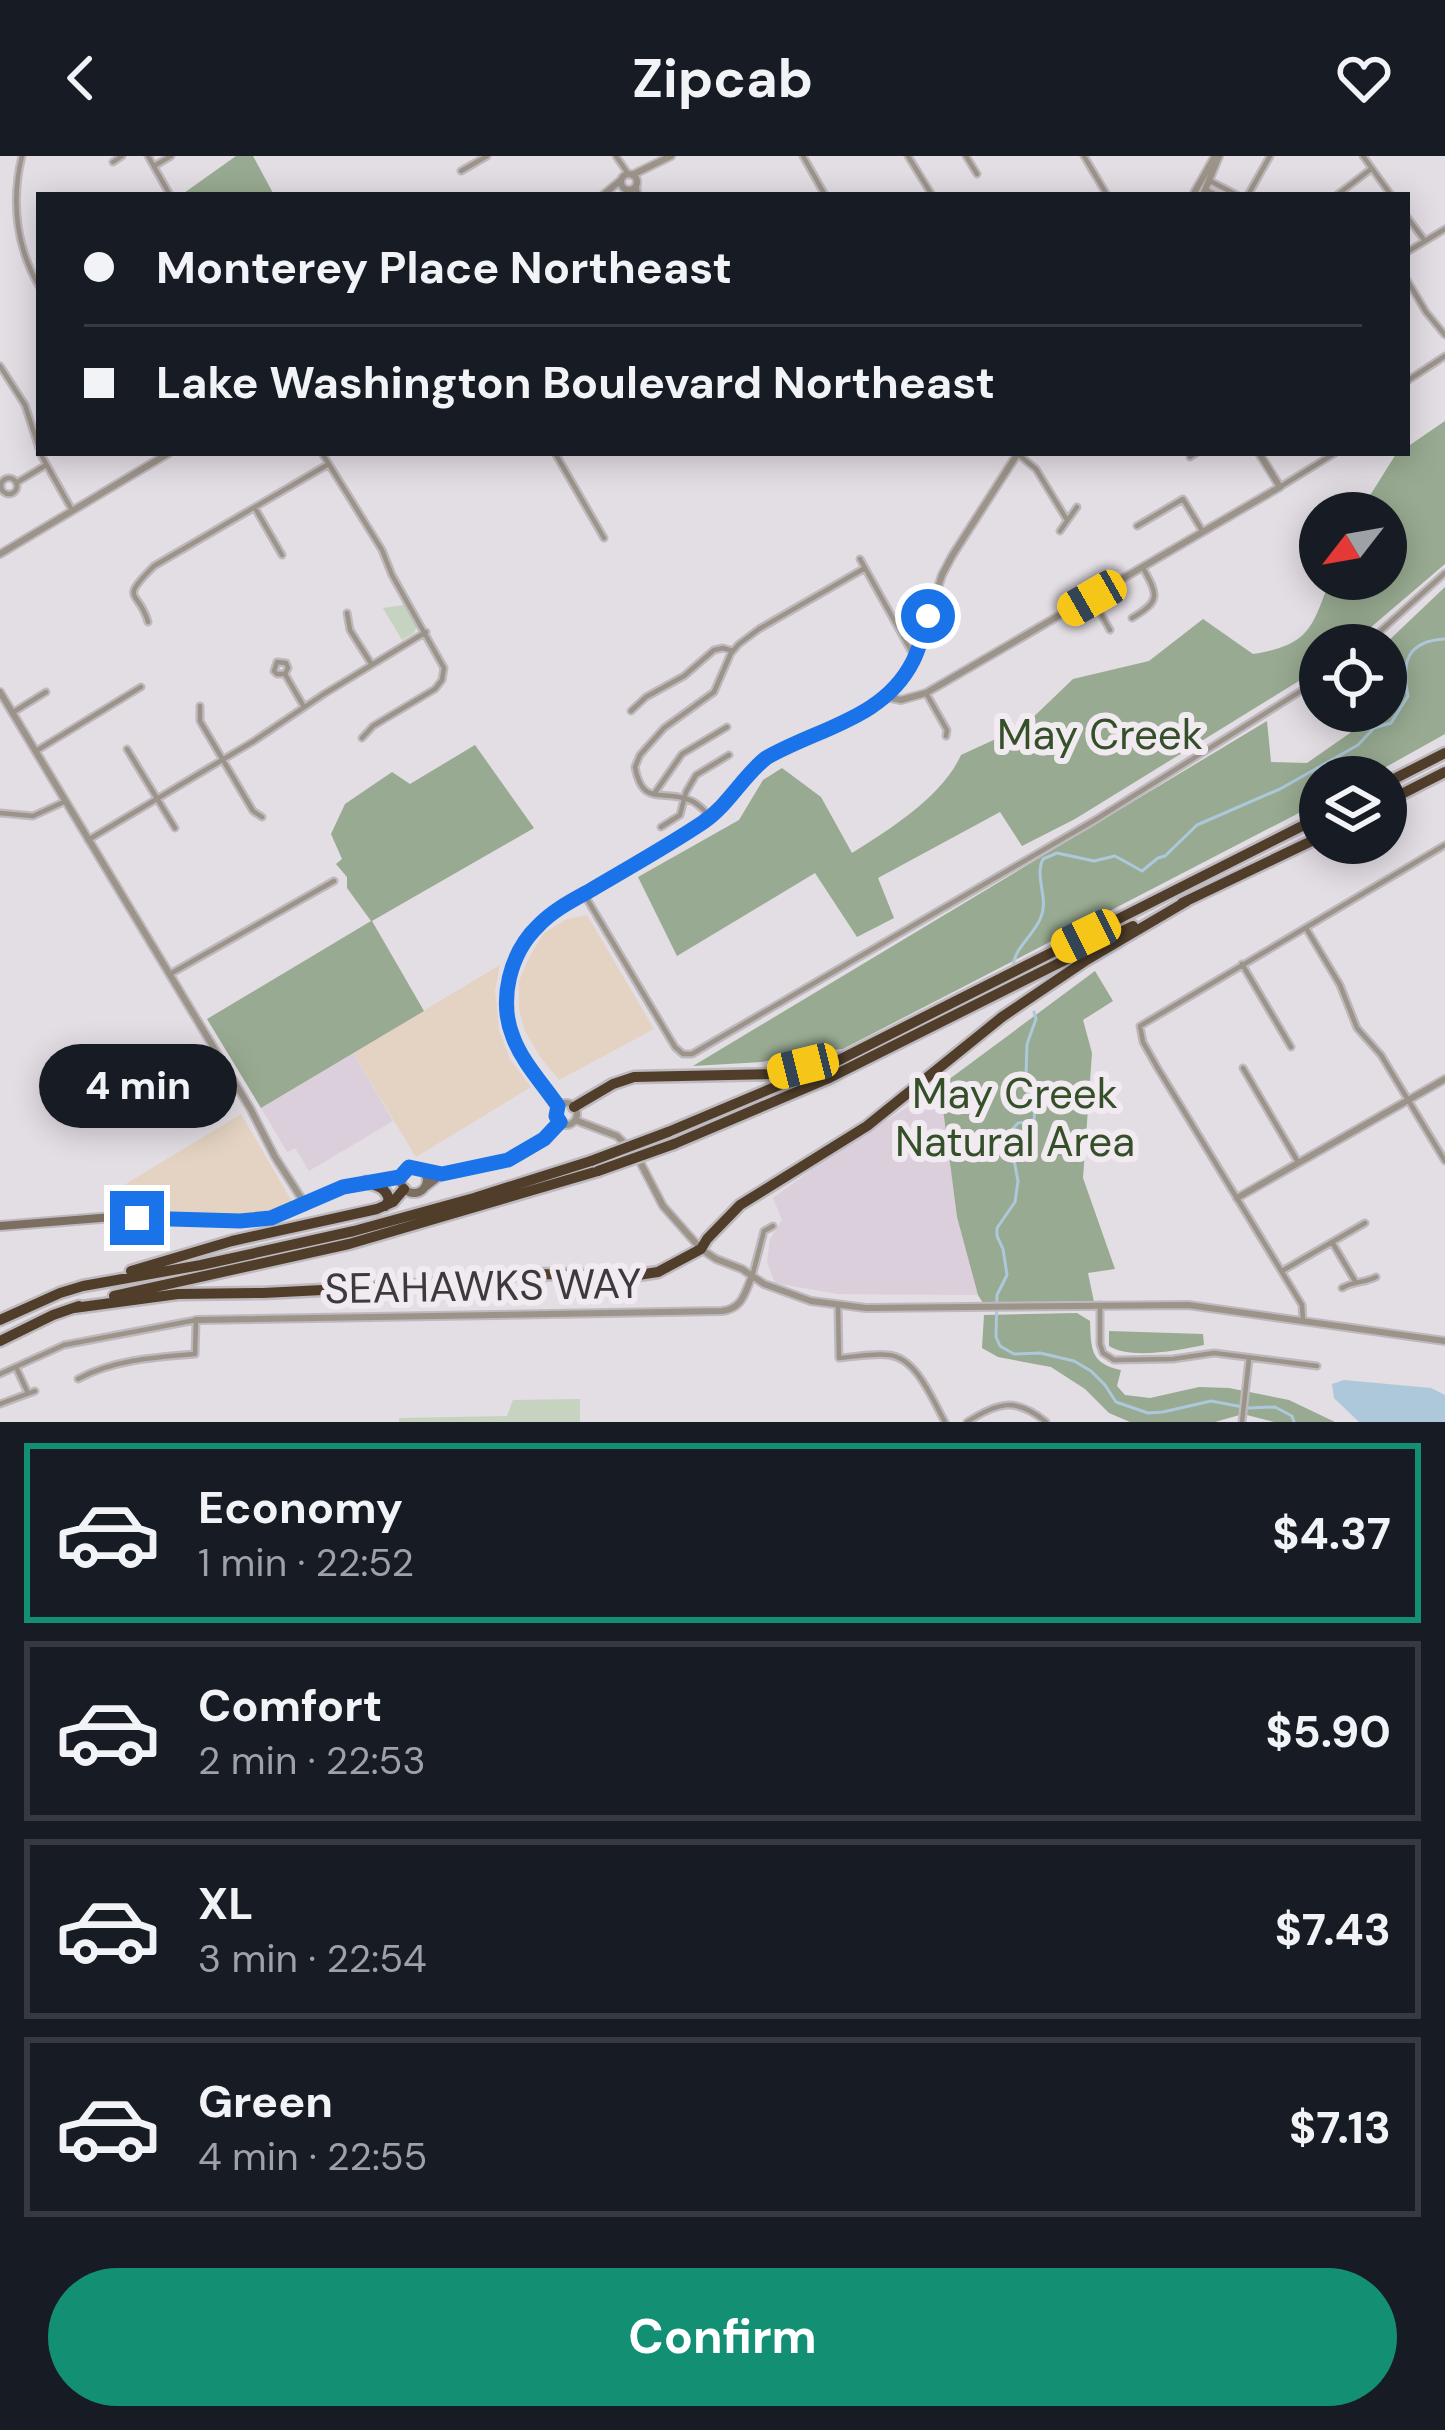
<!DOCTYPE html>
<meta charset="utf-8">
<style>
:root{--surface:#171b24;--page:#242831;--text:#f1f3f6;--muted:#9ea1a6;--line:#363941;--accent:#138f74}
body{margin:0;font-family:"DM Sans",sans-serif;background:var(--page);color:var(--text);height:100vh;display:flex;flex-direction:column;font-size:45px;white-space:nowrap}
*{box-sizing:border-box;margin:0}
p{font-size:39px;color:var(--muted)}
.icon{flex:none;width:66px;height:66px;fill:none;stroke:currentColor;stroke-width:2;stroke-linecap:round;stroke-linejoin:round}
.map{position:relative;height:1266px;overflow:hidden}
.details{display:flex;flex-direction:column;background:var(--surface);flex:1}
.details>*{flex:none}
.top-card{position:absolute;left:36px;top:36px;width:1374px;height:264px;border-radius:0px;box-shadow:0 6px 30px #0003;display:grid;align-content:center;height:264px;padding:0 48px;background:var(--surface)}
.needle{width:78px;rotate:239deg}
.controls{position:absolute;left:1299px;top:336px;display:grid;gap:24px}
.controls a{display:grid;place-items:center;width:108px;height:108px;border-radius:50%;background:var(--surface);box-shadow:0 6px 30px #0003;font-size:60px}
.end{position:absolute;width:54px;height:54px;margin:-27px;border:15px solid #1a73e8;background:#fff;box-shadow:0 0 0 6px #fff}
.from{border-radius:50%}
.bubble{position:absolute;height:84px;border-radius:42px;background:var(--surface);box-shadow:0 6px 30px #0003;font-size:39px;font-weight:700;line-height:84px;text-align:center}
.car{position:absolute;width:36px;height:72px;margin:-36px -18px;border-radius:15px;box-shadow:0 0 9px 3px #0007;background:linear-gradient(#f5c518 24%,#345 0 40%,#f5c518 0 76%,#345 0 86%,#f5c518 0)}
.top-card b{display:flex;align-items:center;gap:42px;height:114px;font-size:45px}
.top-card b+b{border-top:3px solid var(--line)}
.top-card i{width:30px;height:30px;background:var(--text)}
ul{padding:21px 0 0;list-style:none}
li{display:flex;align-items:center;gap:36px;height:180px;margin:0 24px 18px;padding:0 24px;border:6px solid var(--line);border-radius:0px}
li div{flex:1}
li b{display:block;font-size:45px}
li em{font-style:normal;font-weight:700}
li.on{border-color:var(--accent)}
li>.icon{width:108px;height:108px;stroke-width:1.5}
.cta{display:flex;gap:24px;margin-top:auto;padding:24px 48px}
.cta a{flex:1;height:138px;border-radius:72px;background:var(--accent);color:#fff;font-size:48px;font-weight:700;line-height:138px;text-align:center}
header{display:flex;justify-content:space-between;align-items:center;height:156px;padding:0 48px;background:var(--surface);font-size:54px;font-weight:700}
.map>svg:first-child{display:block}
.commercial{fill:#e4d3c2}
.built{fill:#dacfdb}
.green{fill:#c5d3c0}
.forest{fill:#98aa91}
.water{fill:#adc8db}
.lines{fill:none;stroke-linecap:round;stroke-linejoin:round}
.stream{stroke:#adc8db;stroke-width:3}
.minor-casing{stroke:#beb9bf;stroke-width:9}
.tertiary-casing{stroke:#beb9bf;stroke-width:10}
.secondary-casing{stroke:#beb9bf;stroke-width:12}
.motorway-casing{stroke:#beb9bf;stroke-width:15}
.minor{stroke:#9c9389;stroke-width:4.5}
.tertiary{stroke:#9c9389;stroke-width:6}
.secondary{stroke:#7c6e60;stroke-width:8}
.motorway{stroke:#503e2a;stroke-width:10}
.motorway-bridge-casing{stroke:#beb9bf;stroke-width:15;stroke-linecap:butt}
.motorway-bridge{stroke:#503e2a;stroke-width:10}
.route{stroke:#1a73e8;stroke-width:15}
.labels{text-anchor:middle;dominant-baseline:central;stroke-width:12;stroke-linejoin:round;paint-order:stroke}
.park-label{font-size:42px;fill:#355029;stroke:#f1ebf1}
.street-label{font-size:42px;fill:#3c3a3c;stroke:#f1ebf1}
</style>
<header><svg class="icon" aria-label="back" viewBox="0 0 24 24"><path d="M15 5l-7 7 7 7"/></svg>Zipcab<svg class="icon" aria-label="heart" viewBox="0 0 24 24"><path d="M12 20l-8-8c-3-5 5-10 8-4 3-6 11-1 8 4z"/></svg></header>
<div class="map">
<svg width="1445" height="1266" viewBox="0 0 1445 1266">
<rect width="100%" height="100%" fill="#e3dde4"/>
<path class="commercial" d="M587,759L654,873L559,924L540,901L525,875L519,854V825L529,802L544,777L567,763Z
M500,809L495,834L499,874L510,903L531,931L416,1001L353,897Z
M241,958L291,1044V1053L277,1060L220,1059L118,1051L124,1029Z"/>
<path class="built" d="M353,897L393,965L309,1015L295,992L287,996L261,952Z
M940,930L957,1061L978,1139L838,1138L775,1127L767,1106L770,1083L782,1064L773,1042L821,1007Z"/>
<path class="green" d="M404,449L417,470L414,477L402,484L383,452Z
M580,1243V1266H399V1262L507,1260L513,1244Z"/>
<path class="forest" d="M236,0H253L274,39H185L184,37Z
M1445,265V408L1350,489H1320V512L1075,663L1022,690L1000,656L878,722L894,762L857,781L815,717L677,800L638,721L739,664L763,624L782,612L821,641L852,697C890,673 942,641 961,599L1024,570L1073,523L1149,505L1203,463L1253,498C1309,489 1312,473 1330,423H1386V357H1359L1396,298L1407,297V291Z
M1445,431V578L1368,621H1320V646L843,893L794,898L762,906L693,910L1267,565L1271,606L1307,607L1350,577L1349,555H1386L1384,489Z
M475,589L534,672L372,765L424,855L261,952L207,863L371,765L347,732V721L336,708L342,703L331,678L345,648L392,616L410,628Z
M1095,815L1113,845L1083,864L1092,897L1083,1022L1115,1113L1088,1117L1094,1146L983,1147L978,1139L957,1061L940,930Z
M1077,1157L1090,1165C1091,1192 1090,1208 1121,1214L1117,1230L1125,1239L1150,1242L1199,1231L1229,1232L1289,1244L1335,1266H1274L1243,1258L1215,1266H1130L1109,1257L1085,1233L1051,1211L998,1201L982,1192L984,1159Z
M1109,1175L1203,1178L1204,1189C1180,1194 1130,1204 1109,1190Z"/>
<path class="water" d="M1344,1224L1431,1232L1445,1239V1266H1359L1334,1242L1332,1228Z"/>
<g class="lines">
<path class="stream" d="M1013,812C1013,792 1034,780 1041,761C1049,742 1034,721 1043,703L1057,697L1094,705L1115,700L1142,715L1158,702L1165,700L1197,669L1280,633L1358,589L1374,572L1391,567L1408,540C1401,506 1407,485 1445,483
M1034,856L1036,863L1027,888L1026,919L1035,950L1034,965L1018,967L1009,977L1018,1025L1015,1046L997,1072V1080L1003,1093L1007,1119L997,1139L996,1181L1000,1190L1014,1198L1040,1197L1074,1205L1091,1215L1105,1229L1116,1246L1148,1257L1163,1256L1211,1245L1248,1252L1275,1251L1292,1260L1294,1266"/>
<g class="minor-casing">
<path id="minor" d="M22,0C11,44 16,91 39,130
M148,0L170,39
M616,0L629,19
M803,0L825,39
M908,0L932,39
M966,0L977,18
M1084,0L1107,39
M1363,0L1391,39
M113,6L122,0
M154,10L171,0
M461,15L487,0
M1210,25L1237,39
M636,28L638,39
M627,34L633,39
M1206,34L1217,39
M1248,39L1270,0
M1337,39L1371,13
M1407,61L1425,85
M1407,96L1445,73
M1407,124L1426,156L1445,179
M0,210L25,249L39,292
M1407,225L1445,200
M40,297L72,354
M322,297L382,394L392,419L444,512L442,524L435,533L373,570L362,582
M555,297L604,382
M1018,298L1036,313L1067,364
M1190,301L1196,297
M1 330a8 8 0 1 1 16 0a8 8 0 1 1-16 0Z
M16,327L46,309
M1280,331L1335,297
M255,352L282,399
M1137,370L1183,343L1203,376
M1060,375L1077,351
M860,403L915,502
M1092,442L1110,474
M347,457L350,474L372,509
M1132,462C1161,445 1158,439 1143,412
M148,466C139,433 118,446 154,410L327,309
M1365,489L1445,417
M285,518H277L274,515L277,506L286,507L288,512L285,518L304,551
M926,537L947,574L946,580
M200,550V565L253,655L262,661
M631,555L646,541L684,520L714,494L723,492L733,495
M12,557L46,536
M127,593L175,672
M36,595L141,531
M654,638L682,598L727,571
M0,657L33,660L66,645
M710,661C704,654 697,646 687,643C661,634 642,650 635,611L640,599L664,572L714,536L731,497L739,488L759,473L865,412
M661,671L680,659L686,636L696,619L729,599
M88,684L254,585L324,538L426,476
M584,738L675,891L683,898H692L1095,664L1320,523
M1306,772L1340,829L1357,872L1381,899L1445,1005
M1242,808L1291,891
M170,818L334,725
M1243,912L1298,1006
M1332,1086L1355,1125
M1282,1115L1365,1067
M753,1117L764,1075L773,1070
M1342,1132C1354,1125 1364,1127 1376,1121
M1100,1149V1188L1103,1197L1114,1204L1173,1203L1214,1197L1317,1210
M838,1150L839,1202C855,1201 873,1197 889,1199C917,1202 933,1245 945,1266
M1303,1164L1302,1149L1157,911L1143,886L1140,870L1445,689
M16,1211L27,1235
M0,1218L64,1189L196,1164L195,1198C156,1201 112,1204 78,1223
M0,1248L35,1235
M967,1266C998,1246 1016,1241 1046,1266
M1242,1266L1249,1203"/>
</g>
<g class="tertiary-casing">
<path id="tertiary" d="M621 26a8 8 0 1 1 16 0a8 8 0 1 1-16 0Z
M632,19L671,0
M603,39L621,24
M1193,39L1215,0
M1203,39L1219,0
M0,398L169,297
M0,536L250,952L275,1001L305,1048
M886,541L901,544L926,537L1280,331L1259,297
M555 958a11 11 0 1 1 22 0a11 11 0 1 1-22 0Z
M558,950L520,895L510,874L509,825L525,785L548,760L707,664L766,602L865,556L886,541L915,502L942,419L952,400L1018,297
M575,964L617,980L629,992
M638,1002L663,1050L701,1093L716,1103L742,1113L764,1128L811,1145L866,1152L1188,1149L1445,1185
M1237,1042L1445,923
M196,1164L722,1155C742,1153 745,1137 752,1120"/>
</g>
<g class="secondary-casing">
<path id="secondary" d="M401 1024a13 13 0 1 1 26 0a13 13 0 1 1-26 0Z
M425,1031L442,1018L508,1004L520,999L544,983L559,966
M0,1070L113,1061L240,1065L271,1062L343,1031L401,1021"/>
</g>
<g class="motorway-casing">
<path id="motorway" d="M1386,627L1445,597
M1386,646L1445,616
M1182,747L1320,681
M574,951L613,928L634,921L773,918L831,900
M668,976L839,904L1320,661
M674,988L827,923L1133,770
M366,1026C377,1030 386,1031 389,1044L385,1050
M131,1115L232,1085L377,1053L393,1046L404,1033
M114,1140L349,1088L598,1015
M74,1152L178,1138L263,1137L421,1129L513,1119L557,1118L625,1121L658,1116L701,1093L707,1083L740,1049L867,970L1002,861L1085,805L1187,745
M0,1164L60,1137L83,1130L201,1109L354,1075L474,1042L591,1005
M0,1185L53,1159L79,1150"/>
</g>
<use href="#minor" class="minor"/>
<use href="#tertiary" class="tertiary"/>
<use href="#secondary" class="secondary"/>
<use href="#motorway" class="motorway"/>
<g class="motorway-bridge-casing">
<path id="motorway-bridge" d="M591,1005L668,976
M598,1015L674,988"/>
</g>
<use href="#motorway-bridge" class="motorway-bridge"/>
</g>
<g class="lines">
<path class="route" d="M137,1062L240,1065L271,1062L343,1031L400,1021L409,1011L442,1018L508,1004L544,983L560,966L556,960L558,950C543,928 522,906 513,881C498,844 510,797 538,770C553,754 573,744 591,734C628,712 666,691 702,667C728,650 742,621 766,602C818,572 884,563 913,505C920,491 924,475 928,460"/>
</g>
<g class="labels">
<g class="park-label">
<text x="1100" y="578">May Creek</text>
<text x="1015" y="937">May Creek<tspan x="1015" dy="48">Natural Area</tspan></text>
</g>
<g class="street-label">
<text transform="translate(483 1130) rotate(-1)">SEAHAWKS WAY</text>
</g>
</g>
</svg>
<div class="controls">
<a><svg class="needle" viewBox="-14 -14 28 28"><path d="M0-13l5 13h-10z" fill="#e53935"/><path d="M0 13l5-13h-10z" fill="#9ea1a6"/></svg></a>
<a><svg class="icon" aria-label="locate" viewBox="0 0 24 24"><circle cx="12" cy="12" r="6"/><path d="M12 2v4M12 18v4M2 12h4M18 12h4"/></svg></a>
<a><svg class="icon" aria-label="layers" viewBox="0 0 24 24"><path d="M12 4l9 5-9 5-9-5zM3 14l9 5 9-5"/></svg></a>
</div>
<i class="end from" style="left:928px;top:460px"></i>
<i class="end" style="left:137px;top:1062px"></i>
<div class="bubble" style="left:39px;top:888px;width:198px">4 min</div>
<i class="car" style="left:1092px;top:442px;rotate:240deg"></i>
<i class="car" style="left:1086px;top:780px;rotate:244deg"></i>
<i class="car" style="left:803px;top:910px;rotate:256deg"></i>
<div class="top-card">
<b><i class="from"></i>Monterey Place Northeast</b>
<b><i></i>Lake Washington Boulevard Northeast</b>
</div>
</div>
<section class="details">
<ul>
<li class="on"><svg class="icon" aria-label="car" viewBox="0 0 24 24"><path d="M5 17H2v-5l4-1 3-4h7l3 4 3 1v5h-3M9 17h6M6 11h13"/><circle cx="7" cy="17" r="2"/><circle cx="17" cy="17" r="2"/></svg><div><b>Economy</b><p>1 min · 22:52</p></div><em>$4.37</em></li>
<li><svg class="icon" aria-label="car" viewBox="0 0 24 24"><path d="M5 17H2v-5l4-1 3-4h7l3 4 3 1v5h-3M9 17h6M6 11h13"/><circle cx="7" cy="17" r="2"/><circle cx="17" cy="17" r="2"/></svg><div><b>Comfort</b><p>2 min · 22:53</p></div><em>$5.90</em></li>
<li><svg class="icon" aria-label="car" viewBox="0 0 24 24"><path d="M5 17H2v-5l4-1 3-4h7l3 4 3 1v5h-3M9 17h6M6 11h13"/><circle cx="7" cy="17" r="2"/><circle cx="17" cy="17" r="2"/></svg><div><b>XL</b><p>3 min · 22:54</p></div><em>$7.43</em></li>
<li><svg class="icon" aria-label="car" viewBox="0 0 24 24"><path d="M5 17H2v-5l4-1 3-4h7l3 4 3 1v5h-3M9 17h6M6 11h13"/><circle cx="7" cy="17" r="2"/><circle cx="17" cy="17" r="2"/></svg><div><b>Green</b><p>4 min · 22:55</p></div><em>$7.13</em></li>
</ul>
<div class="cta"><a>Confirm</a></div>
</section>
